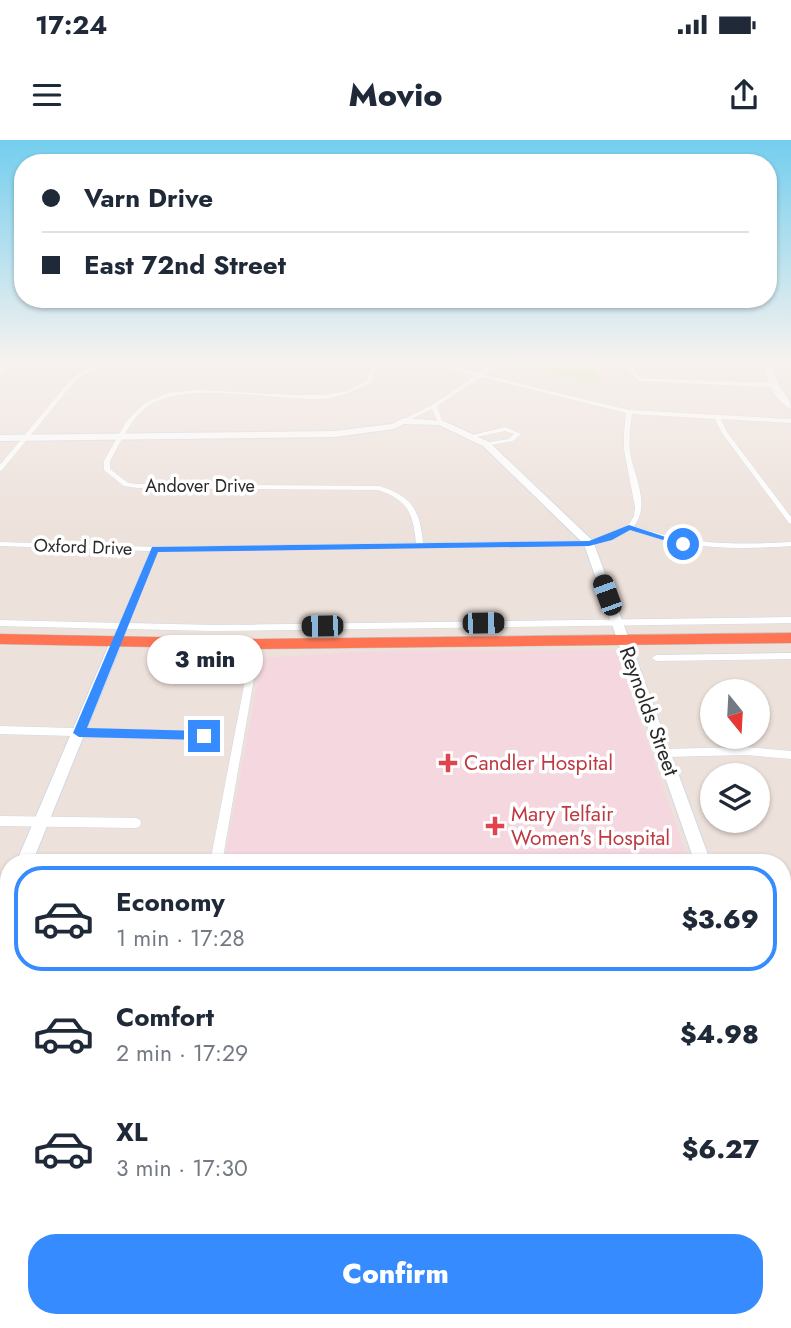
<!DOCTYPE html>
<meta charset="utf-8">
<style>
:root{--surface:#fff;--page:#f6f6f7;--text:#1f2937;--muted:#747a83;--line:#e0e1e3;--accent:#368cff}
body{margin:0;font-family:Jost,sans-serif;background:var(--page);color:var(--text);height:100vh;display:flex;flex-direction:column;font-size:26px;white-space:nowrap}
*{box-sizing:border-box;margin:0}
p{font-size:23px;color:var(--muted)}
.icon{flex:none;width:38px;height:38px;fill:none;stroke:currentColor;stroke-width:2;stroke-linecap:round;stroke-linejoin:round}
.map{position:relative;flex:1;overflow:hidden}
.details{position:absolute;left:0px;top:714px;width:791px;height:474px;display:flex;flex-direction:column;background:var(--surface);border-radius:28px 28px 0 0;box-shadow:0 2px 5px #0004}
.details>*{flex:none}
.guide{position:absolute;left:14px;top:14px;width:763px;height:154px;border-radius:28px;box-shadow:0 2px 5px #0004;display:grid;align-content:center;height:154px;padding:0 28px;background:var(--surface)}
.needle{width:46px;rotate:162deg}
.tools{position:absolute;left:700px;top:539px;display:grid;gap:14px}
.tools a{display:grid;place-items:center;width:70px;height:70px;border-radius:50%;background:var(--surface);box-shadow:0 2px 5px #0004;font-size:35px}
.end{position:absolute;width:32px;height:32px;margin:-16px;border:9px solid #368cff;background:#fff;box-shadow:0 0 0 4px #fff}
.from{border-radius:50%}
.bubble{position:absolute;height:49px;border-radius:24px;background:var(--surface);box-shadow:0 2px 5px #0004;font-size:23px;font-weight:800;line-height:49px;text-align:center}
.car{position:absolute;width:21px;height:42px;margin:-21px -10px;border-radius:9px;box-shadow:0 0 5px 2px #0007;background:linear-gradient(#222 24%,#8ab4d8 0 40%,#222 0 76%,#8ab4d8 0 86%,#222 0)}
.guide b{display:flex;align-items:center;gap:24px;height:66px;font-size:26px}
.guide b+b{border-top:2px solid var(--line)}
.guide i{width:18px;height:18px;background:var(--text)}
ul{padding:12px 0 0;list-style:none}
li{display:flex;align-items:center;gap:21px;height:105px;margin:0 14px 10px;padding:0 14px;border:4px solid transparent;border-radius:28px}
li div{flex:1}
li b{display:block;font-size:26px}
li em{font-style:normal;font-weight:800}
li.on{border-color:var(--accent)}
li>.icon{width:63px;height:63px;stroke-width:1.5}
.action{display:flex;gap:14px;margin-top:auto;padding:14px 28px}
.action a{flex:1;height:80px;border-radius:28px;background:var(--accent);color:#fff;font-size:28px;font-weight:800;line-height:80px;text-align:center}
.status{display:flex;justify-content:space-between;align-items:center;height:49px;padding:0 35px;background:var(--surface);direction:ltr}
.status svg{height:19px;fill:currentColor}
header{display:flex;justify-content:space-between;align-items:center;height:91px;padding:0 28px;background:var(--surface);font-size:32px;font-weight:800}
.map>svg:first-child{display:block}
.medical{fill:#f5d7e0}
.green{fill:#c5e893}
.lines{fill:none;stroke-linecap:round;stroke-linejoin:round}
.street-casing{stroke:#d0d9e4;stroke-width:1}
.secondary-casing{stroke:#d0d9e4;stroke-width:2}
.highway-casing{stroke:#c3c3c3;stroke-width:1}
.street{fill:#fff;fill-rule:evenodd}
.secondary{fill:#fff;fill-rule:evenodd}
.highway{fill:#ff7554;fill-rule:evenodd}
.route{fill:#368cff}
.health-dot{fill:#e0444e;stroke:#fff;stroke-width:2.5}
.labels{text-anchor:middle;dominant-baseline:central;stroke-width:7;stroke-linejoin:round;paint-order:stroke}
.far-street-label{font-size:18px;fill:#2a2a2a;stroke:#fff}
.street-label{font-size:21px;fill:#2a2a2a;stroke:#fff}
.health-label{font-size:21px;fill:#be3a42;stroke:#fff;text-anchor:start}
</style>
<div class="status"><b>17:24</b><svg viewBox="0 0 49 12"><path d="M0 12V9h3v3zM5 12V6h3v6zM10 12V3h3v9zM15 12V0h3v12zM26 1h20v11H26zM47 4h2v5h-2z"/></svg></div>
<header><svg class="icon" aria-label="menu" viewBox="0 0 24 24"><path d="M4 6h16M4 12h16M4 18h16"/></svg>Movio<svg class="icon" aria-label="share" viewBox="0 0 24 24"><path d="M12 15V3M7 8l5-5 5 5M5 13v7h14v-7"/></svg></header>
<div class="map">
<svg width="791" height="1188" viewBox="0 0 791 1188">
<rect width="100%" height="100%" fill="#ede1db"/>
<path class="medical" d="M613,510L618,515L689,723H224L262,518L352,512Z
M782,995L791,1020V1188H127L125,1184V1180H782Z"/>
<path class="green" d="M500,221H592L600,241L587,243Z"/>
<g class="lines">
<g class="street-casing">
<path id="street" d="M8,221H13L0,235V230Z
M116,221H124L94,229L76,240L2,330L0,331V325L72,238L90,227Z
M374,221H378L371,242C354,251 340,258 320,259C273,261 177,237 142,271C127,285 120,304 110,321V329L128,343L138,344L379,346C412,356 420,370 423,403L589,401L621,390L630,383L634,376L635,367L624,310V291L626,273L481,237L437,266L443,284H439L432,269L405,282L400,281L432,265L476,236L421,221H429L479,233L498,221H503L484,235L629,270L791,279V283L721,279L727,292L791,377V384L789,383L722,293L715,279L632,274C630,287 629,300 630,312C634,337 651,364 634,386C690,405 733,405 791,402V406C732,410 687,409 630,390L612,399L589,405L158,411L128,483L215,485L791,477V483L215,491L126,489L119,504L116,505L112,502L117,489L0,486V480L120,483L150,411L0,406V402L155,407L416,403C413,373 408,360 378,350L138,348L124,346L104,330V321L126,282L139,268L145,263L168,253L197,250L293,255H323L347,251L367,240Z
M621,221H626L640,238L772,243L775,245L772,247L638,241Z
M505,287L521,294L513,301L486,306L483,304L484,303L509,299L514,294L505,291L472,298L469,296Z
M256,501L260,504L222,723H210L252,504Z
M791,513V519L656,521L652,518L656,515Z
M0,586L218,592L221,593L223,596L221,599L218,600L0,594Z
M746,607L791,611V619L746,615L664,617L661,616L659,613L661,610L664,609Z
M0,676L136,678L140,680L141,683L140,686L136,688L0,686Z
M0,788H9V800H0Z
M0,938H9V952H0Z
M0,1143H9V1159H0Z
M108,1180H124V1188H106Z"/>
</g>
<g class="secondary-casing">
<path id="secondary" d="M765,221H773C771,246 791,253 791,269C775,260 764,240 765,221Z
M403,278L444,281L489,302L593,401L711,723H695L584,404L483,306L439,285L404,284L394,289L334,297L0,301V295L334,291L392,284Z
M116,498L122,502L32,723H16L110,502Z
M9,752V781L6,787L0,790V761L3,754Z
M782,934L789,937L791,941V978L784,975L782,972Z"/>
</g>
<g class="highway-casing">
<path id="highway" d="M791,493V503L256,509L0,504V494L256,499Z"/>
</g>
<use href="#street" class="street"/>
<use href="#secondary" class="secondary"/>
<use href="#highway" class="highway"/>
</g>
<linearGradient id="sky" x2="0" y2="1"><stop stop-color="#73ceee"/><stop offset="0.57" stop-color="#f7f2ef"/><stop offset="1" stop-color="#f7f2ef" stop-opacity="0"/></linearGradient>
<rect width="791" height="387" fill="url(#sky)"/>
<path class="route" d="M629,385L687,404L683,406L630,390L612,400L589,406L158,412L87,588L204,591L209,596L204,600L79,597L73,593L152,407L589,401Z"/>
<g class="health-dot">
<path d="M444.5 612.5h7v7h7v7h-7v7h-7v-7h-7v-7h7z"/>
<path d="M491.5 675.5h7v7h7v7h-7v7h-7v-7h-7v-7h7z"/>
</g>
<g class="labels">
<g class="far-street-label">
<text x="200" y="346">Andover Drive</text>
<text transform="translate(83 407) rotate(2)">Oxford Drive</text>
</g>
<g class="street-label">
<text transform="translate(649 571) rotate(70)">Reynolds Street</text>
</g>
<g class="health-label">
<text x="464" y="623">Candler Hospital</text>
<text x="511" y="674">Mary Telfair<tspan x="511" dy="24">Women's Hospital</tspan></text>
</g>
</g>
</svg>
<div class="tools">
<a><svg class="needle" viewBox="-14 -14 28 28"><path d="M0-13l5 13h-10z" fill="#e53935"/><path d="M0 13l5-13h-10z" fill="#747a83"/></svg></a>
<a><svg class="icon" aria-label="layers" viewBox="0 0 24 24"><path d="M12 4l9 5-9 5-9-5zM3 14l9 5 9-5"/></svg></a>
</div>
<i class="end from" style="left:683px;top:404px"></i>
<i class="end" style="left:204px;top:596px"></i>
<div class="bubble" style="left:147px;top:495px;width:116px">3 min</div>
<i class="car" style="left:607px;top:455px;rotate:340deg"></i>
<i class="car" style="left:483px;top:483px;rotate:89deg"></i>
<i class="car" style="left:322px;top:486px;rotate:269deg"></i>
<div class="guide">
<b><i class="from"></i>Varn Drive</b>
<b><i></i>East 72nd Street</b>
</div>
<section class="details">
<ul>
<li class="on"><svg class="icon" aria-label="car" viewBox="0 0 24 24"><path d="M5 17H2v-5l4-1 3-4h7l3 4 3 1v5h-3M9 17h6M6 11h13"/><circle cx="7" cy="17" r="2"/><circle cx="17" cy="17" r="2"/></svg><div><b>Economy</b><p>1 min · 17:28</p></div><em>$3.69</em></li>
<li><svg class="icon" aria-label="car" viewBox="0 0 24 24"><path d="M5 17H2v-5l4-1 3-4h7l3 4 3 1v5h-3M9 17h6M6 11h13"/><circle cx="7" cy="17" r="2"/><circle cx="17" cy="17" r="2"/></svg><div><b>Comfort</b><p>2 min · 17:29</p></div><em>$4.98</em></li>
<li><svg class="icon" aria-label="car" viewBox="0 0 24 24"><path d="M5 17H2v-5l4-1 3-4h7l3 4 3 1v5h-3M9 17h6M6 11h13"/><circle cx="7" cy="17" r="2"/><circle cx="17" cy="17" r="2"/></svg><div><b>XL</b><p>3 min · 17:30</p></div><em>$6.27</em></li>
</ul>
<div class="action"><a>Confirm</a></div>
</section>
</div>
